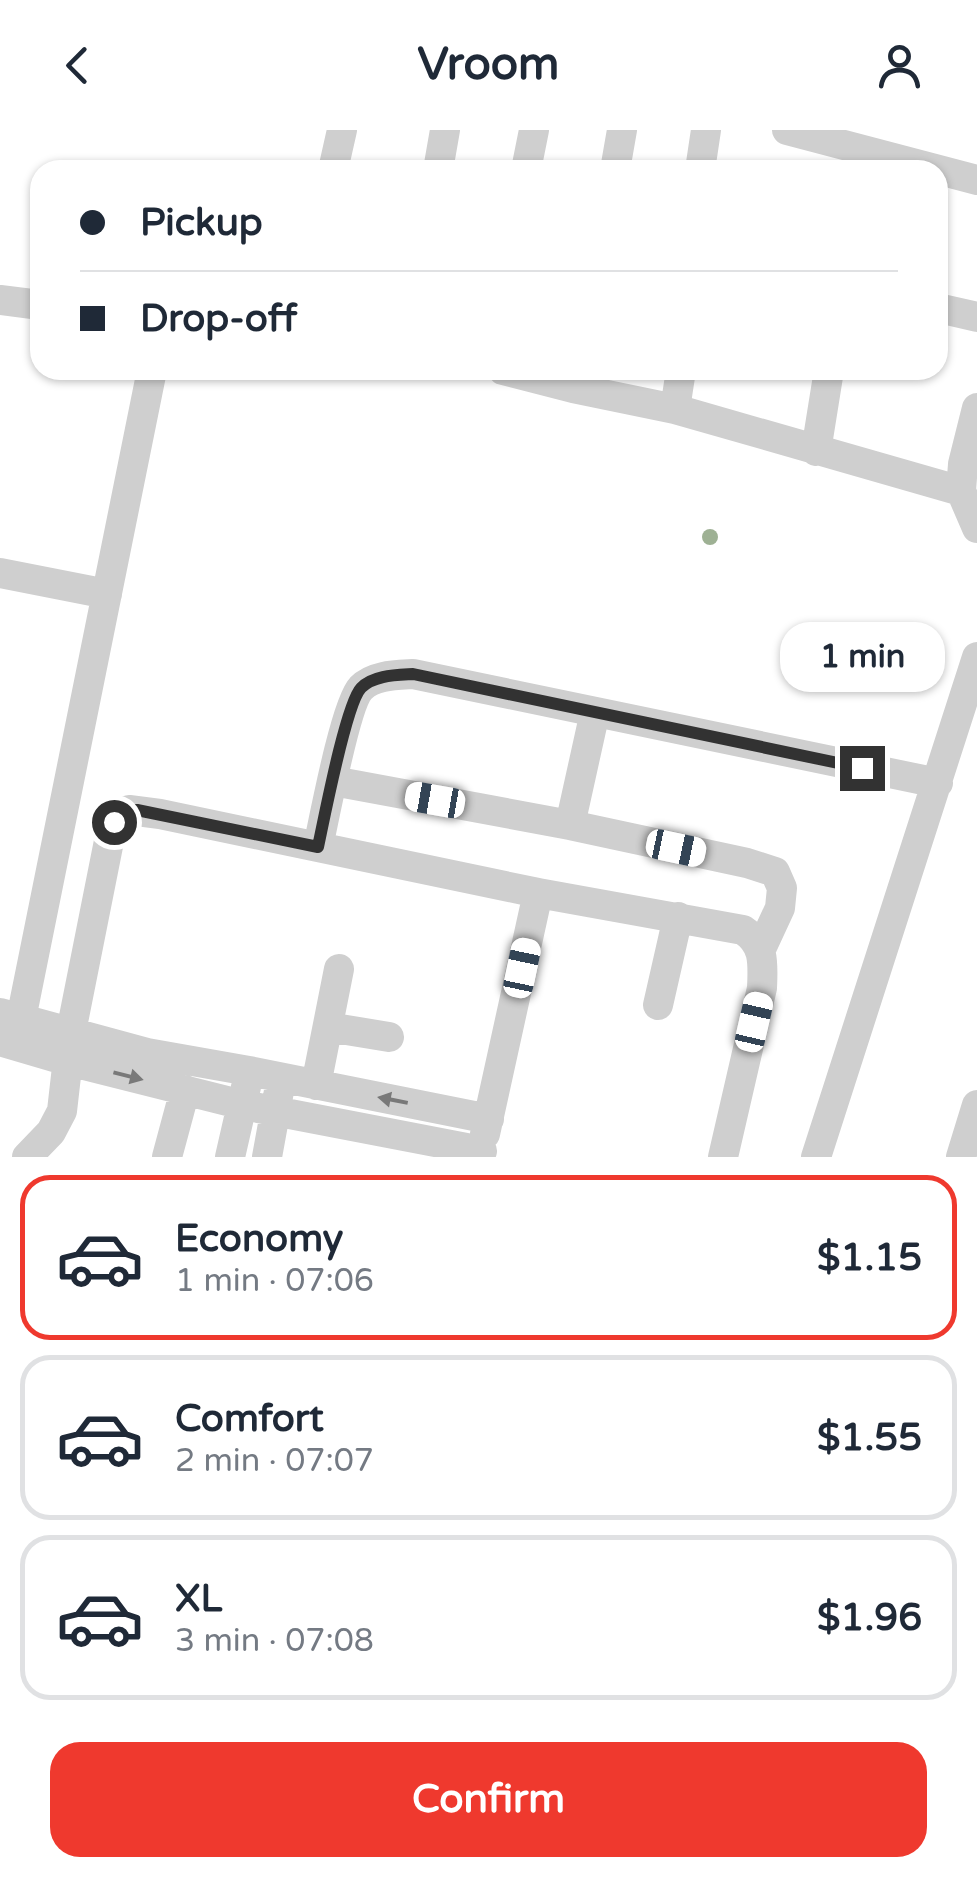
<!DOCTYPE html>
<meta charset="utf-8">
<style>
:root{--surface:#fff;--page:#f6f6f7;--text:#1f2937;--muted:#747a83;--line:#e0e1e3;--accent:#ef392e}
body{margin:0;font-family:"Varela Round",sans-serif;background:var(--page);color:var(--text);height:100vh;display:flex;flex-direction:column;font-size:38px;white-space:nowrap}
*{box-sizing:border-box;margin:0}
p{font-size:32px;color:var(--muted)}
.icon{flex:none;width:55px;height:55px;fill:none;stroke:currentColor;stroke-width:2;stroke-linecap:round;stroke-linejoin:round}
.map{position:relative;height:1027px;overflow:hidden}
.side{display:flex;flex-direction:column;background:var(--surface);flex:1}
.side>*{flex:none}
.banner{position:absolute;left:30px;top:30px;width:918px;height:220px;border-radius:30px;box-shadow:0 2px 8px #0004;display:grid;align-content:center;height:220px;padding:0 50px;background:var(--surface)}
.end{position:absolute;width:45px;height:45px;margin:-22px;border:12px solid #323232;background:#fff;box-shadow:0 0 0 5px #fff}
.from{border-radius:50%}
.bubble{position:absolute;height:70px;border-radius:30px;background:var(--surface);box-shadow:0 2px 8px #0004;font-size:32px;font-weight:800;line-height:70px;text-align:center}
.car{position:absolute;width:30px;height:60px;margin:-30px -15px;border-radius:12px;box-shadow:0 0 8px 2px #0007;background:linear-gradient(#fff 24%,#345 0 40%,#fff 0 76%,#345 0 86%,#fff 0)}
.banner b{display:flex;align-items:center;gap:35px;height:95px;font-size:38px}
.banner b+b{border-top:2px solid var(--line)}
.banner i{width:25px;height:25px;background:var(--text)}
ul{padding:18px 0 0;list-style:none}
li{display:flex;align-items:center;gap:30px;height:165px;margin:0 20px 15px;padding:0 30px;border:5px solid var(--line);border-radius:30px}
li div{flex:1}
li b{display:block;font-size:38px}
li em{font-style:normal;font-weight:800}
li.on{border-color:var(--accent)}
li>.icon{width:90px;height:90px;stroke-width:1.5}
.cta{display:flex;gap:20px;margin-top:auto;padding:20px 50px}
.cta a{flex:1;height:115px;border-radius:30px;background:var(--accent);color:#fff;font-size:40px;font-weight:800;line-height:115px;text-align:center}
header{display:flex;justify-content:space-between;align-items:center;height:130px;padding:0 50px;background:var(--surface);font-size:45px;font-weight:800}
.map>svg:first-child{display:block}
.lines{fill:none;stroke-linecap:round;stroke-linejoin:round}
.minor{stroke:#cfcfcf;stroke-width:30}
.tree{fill:#9eb194}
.oneway{fill:#797979}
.route{stroke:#323232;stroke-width:12}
</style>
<header><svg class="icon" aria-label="back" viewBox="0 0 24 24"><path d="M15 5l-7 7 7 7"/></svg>Vroom<svg class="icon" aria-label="person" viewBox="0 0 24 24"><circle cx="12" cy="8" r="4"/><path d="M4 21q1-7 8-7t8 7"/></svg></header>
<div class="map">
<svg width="977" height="1027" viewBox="0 0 977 1027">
<rect width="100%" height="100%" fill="#fff"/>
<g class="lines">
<path class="minor" d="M787,0L977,50
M333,40L342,0
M438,40L445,0
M526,40L534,0
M615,40L622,0
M700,40L706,0
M0,170L40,175
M938,178L977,187
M503,240L573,258L675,279L961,361
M977,278L963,334L961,361L977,398
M675,279L681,240
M816,321L829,240
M0,443L107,464
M333,651L570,695L747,733L775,742L782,758L780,778L761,819
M570,695L595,582
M318,717C324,689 346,573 361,558C373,545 397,545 413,544L938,653
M658,875L678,787
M0,883L147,923L249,941L489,989
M21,889L152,240
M328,897L389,907
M0,911L68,931L243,975L482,1021
M316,955L339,839
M485,1004L538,763
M27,1027L51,1002L62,981L71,902L111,701L117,686L129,680L160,684L538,763L743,800C765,814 763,834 762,858L723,1027
M167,1027L185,960
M230,1027L246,957
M267,1027L279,961
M816,1027L977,527
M961,1027L977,975"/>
</g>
<circle class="tree" cx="710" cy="407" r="8"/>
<defs><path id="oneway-solid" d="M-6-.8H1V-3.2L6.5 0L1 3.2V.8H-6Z" transform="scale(2.5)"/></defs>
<g class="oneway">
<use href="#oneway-solid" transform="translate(128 946) rotate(14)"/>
<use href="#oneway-solid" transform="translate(393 970) rotate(-169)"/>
</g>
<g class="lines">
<path class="route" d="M114,692L123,682L137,680L318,717C324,689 346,574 361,558C373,545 397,545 413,544L862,638"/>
</g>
</svg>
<i class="end from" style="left:114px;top:692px"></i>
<i class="end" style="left:862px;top:638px"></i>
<div class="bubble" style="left:780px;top:492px;width:165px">1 min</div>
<i class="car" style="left:435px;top:670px;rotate:280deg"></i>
<i class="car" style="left:676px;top:718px;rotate:102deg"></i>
<i class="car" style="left:522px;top:838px;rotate:12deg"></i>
<i class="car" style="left:754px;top:892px;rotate:13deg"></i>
<div class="banner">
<b><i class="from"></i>Pickup</b>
<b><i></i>Drop-off</b>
</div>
</div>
<section class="side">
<ul>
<li class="on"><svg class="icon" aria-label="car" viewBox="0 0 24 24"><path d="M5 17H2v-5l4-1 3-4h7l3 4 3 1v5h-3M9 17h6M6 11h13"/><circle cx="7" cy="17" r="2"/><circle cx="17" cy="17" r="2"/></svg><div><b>Economy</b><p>1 min · 07:06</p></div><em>$1.15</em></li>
<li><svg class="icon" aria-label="car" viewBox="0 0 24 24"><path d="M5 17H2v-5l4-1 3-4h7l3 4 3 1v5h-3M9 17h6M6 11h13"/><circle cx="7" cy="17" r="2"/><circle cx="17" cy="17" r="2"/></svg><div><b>Comfort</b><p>2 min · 07:07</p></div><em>$1.55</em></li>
<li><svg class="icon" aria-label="car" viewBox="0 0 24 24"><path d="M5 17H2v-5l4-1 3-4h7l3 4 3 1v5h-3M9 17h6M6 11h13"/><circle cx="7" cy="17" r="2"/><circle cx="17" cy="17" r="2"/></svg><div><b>XL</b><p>3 min · 07:08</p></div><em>$1.96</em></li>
</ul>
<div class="cta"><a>Confirm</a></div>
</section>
